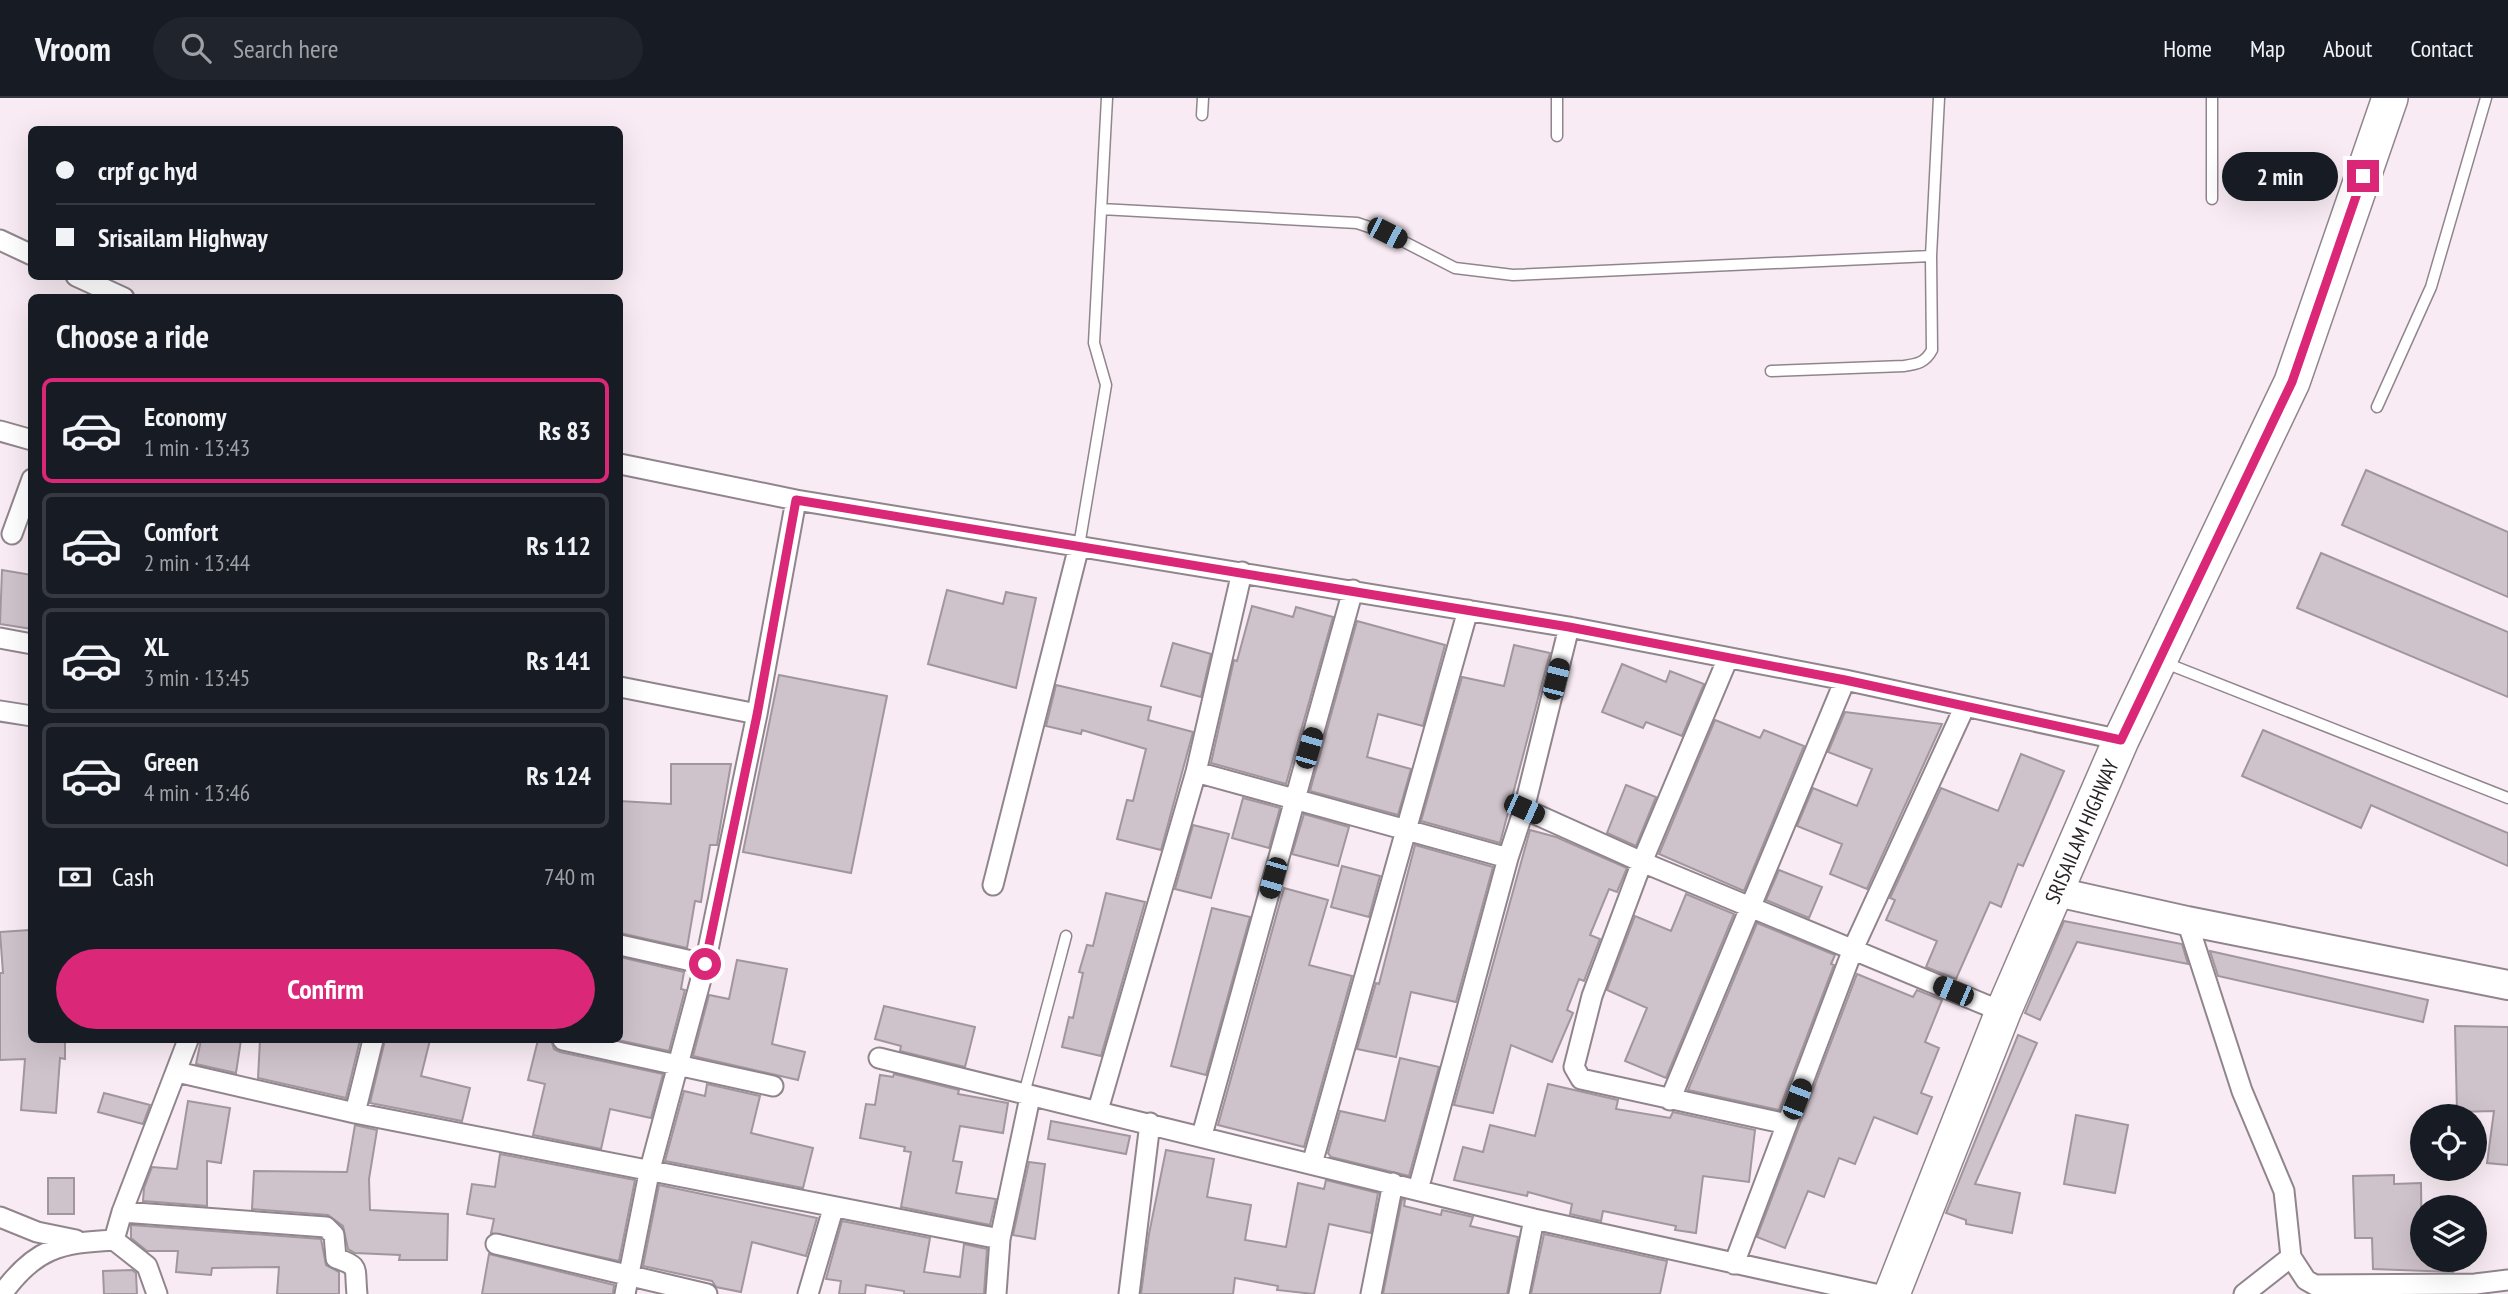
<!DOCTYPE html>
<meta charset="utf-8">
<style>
:root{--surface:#171b24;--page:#20242c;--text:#f1f3f6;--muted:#9ea1a6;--line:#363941;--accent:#db2777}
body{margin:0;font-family:"PT Sans Narrow",sans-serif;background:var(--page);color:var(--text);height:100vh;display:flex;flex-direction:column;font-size:26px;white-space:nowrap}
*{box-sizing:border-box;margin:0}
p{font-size:23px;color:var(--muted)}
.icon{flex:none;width:38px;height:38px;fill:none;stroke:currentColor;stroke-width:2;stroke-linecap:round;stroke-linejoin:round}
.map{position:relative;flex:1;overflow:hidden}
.side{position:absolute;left:28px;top:196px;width:595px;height:749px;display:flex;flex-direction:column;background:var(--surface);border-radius:10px;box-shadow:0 7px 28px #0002}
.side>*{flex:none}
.top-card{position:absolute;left:28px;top:28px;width:595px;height:154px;border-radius:10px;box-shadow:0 7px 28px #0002;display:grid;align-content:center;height:154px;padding:0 28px;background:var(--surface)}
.controls{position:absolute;left:2410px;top:1006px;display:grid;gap:14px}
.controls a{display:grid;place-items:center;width:77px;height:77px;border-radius:50%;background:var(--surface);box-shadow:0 7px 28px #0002;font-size:35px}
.end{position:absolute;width:32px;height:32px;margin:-16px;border:9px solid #db2777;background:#fff;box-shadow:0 0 0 4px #fff}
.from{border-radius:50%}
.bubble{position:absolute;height:49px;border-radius:24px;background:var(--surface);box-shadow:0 7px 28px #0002;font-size:23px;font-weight:800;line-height:49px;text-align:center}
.car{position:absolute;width:21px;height:42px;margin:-21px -10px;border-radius:9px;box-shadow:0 0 5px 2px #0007;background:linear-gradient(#222 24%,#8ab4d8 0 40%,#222 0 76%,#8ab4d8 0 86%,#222 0)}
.top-card b{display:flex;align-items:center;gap:24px;height:66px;font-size:26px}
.top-card b+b{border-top:2px solid var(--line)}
.top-card i{width:18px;height:18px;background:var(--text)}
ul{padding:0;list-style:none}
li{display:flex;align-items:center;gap:21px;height:105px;margin:0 14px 10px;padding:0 14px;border:4px solid var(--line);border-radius:10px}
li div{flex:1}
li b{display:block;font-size:26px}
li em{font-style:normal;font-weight:800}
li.active{border-color:var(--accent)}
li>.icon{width:63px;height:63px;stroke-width:1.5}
h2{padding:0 28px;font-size:32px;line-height:84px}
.pay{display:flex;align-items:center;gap:18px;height:77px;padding:0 28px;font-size:26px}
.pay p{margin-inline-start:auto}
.action{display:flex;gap:14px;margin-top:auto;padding:14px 28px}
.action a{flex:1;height:80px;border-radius:42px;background:var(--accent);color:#fff;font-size:28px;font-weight:800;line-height:80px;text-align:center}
header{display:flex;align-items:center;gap:42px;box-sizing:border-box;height:98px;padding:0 35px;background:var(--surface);border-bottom:2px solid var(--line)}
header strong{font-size:33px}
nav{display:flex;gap:38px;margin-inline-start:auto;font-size:24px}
.search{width:490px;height:63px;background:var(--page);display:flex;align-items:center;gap:18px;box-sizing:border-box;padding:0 24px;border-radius:38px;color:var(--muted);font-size:26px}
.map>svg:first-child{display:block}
.building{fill:#cfc3cb;stroke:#a1969d;stroke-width:2}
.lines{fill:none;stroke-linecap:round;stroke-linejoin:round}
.lane-casing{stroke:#91858d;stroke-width:13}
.street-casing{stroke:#91858d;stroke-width:23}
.secondary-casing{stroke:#91858d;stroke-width:32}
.highway-casing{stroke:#91858d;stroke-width:38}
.lane{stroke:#fff;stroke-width:10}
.street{stroke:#fff;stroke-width:19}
.secondary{stroke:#fff;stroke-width:28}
.highway{stroke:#fff;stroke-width:35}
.route{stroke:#db2777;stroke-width:9}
.labels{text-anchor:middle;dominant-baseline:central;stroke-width:7;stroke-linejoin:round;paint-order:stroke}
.street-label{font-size:21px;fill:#272326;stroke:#f8ebf3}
</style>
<header>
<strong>Vroom</strong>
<div class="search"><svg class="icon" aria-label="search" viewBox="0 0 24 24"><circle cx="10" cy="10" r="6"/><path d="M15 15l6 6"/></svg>Search here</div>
<nav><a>Home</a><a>Map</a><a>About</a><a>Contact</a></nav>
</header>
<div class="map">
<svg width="2508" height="1196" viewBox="0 0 2508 1196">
<rect width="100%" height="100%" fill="#f8ebf3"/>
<path class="building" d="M2366,372L2508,434V499L2342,427Z
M2321,455L2508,534V599L2297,510Z
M2,472L32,477V531L0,526Z
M947,492L1003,506L1006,494L1036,500L1016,590L928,566Z
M1252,508L1293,519L1296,509L1333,519L1286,686L1211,665L1234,562L1237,563Z
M1357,523L1445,547L1423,628L1378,616L1367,659L1411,671L1398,717L1310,693Z
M1173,545L1211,556L1201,599L1161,588Z
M1514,547L1550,555L1500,745L1421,723L1462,579L1504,588Z
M1622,566L1666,584L1670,573L1704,586L1682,638L1646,624L1643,630L1602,614Z
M779,577L887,598L851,775L743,754Z
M1056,587L1151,609L1148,622L1193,634L1161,752L1117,741L1127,702L1133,703L1146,651L1082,632L1081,636L1046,628Z
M1845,614L1942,626L1867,791L1830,776L1842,746L1797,728L1813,690L1857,708L1872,671L1828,654Z
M1715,622L1760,640L1764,632L1804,648L1744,793L1659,756Z
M2263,632L2508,735V768L2371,707L2361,730L2242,678Z
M2021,656L2064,673L2023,768L2018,766L2001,809L1990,804L1956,881L1926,869L1937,843L1886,822L1895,802L1890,800L1941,690L1998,713Z
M671,666H731L717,747H710L701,804L695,803L687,850L620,835V703L671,706Z
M1626,687L1656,699L1636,748L1607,735Z
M1243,700L1280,710L1269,750L1232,740Z
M1304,716L1349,729L1338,768L1292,756Z
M1193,727L1229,736L1211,800L1175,791Z
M1530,732L1556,739L1627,770L1617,794L1609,791L1590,837L1600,841L1584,883L1579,881L1567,912L1573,915L1552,964L1511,947L1493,1015L1454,1007Z
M1415,747L1493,769L1456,904L1411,894L1396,959L1357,951L1376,885L1379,886Z
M1342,768L1380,778L1369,819L1331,809Z
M1779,772L1822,789L1809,820L1766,802Z
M1284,790L1328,802L1309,867L1352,878L1304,1049L1218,1027Z
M1106,795L1145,804L1101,958L1062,949L1069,919L1073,920L1083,875L1079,874L1087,847L1093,848Z
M1686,796L1734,816L1666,980L1625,963L1647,910L1607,892L1635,818L1671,833Z
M1212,810L1250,819L1206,977L1171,968Z
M2064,823L2182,846L2188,866L2077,844L2040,922L2025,915Z
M1757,825L1835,857L1831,866L1834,867L1779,1012L1688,992Z
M29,832L32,942H65V961L60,960L56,1015L21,1012L25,961L0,962V875H3L0,834Z
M2210,853L2428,902L2423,924L2218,878Z
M620,859L684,874L681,891L685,892L669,953L618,942Z
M737,862L787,871L772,946L805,954L798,982L693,958L709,897L729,901Z
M1857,876L1913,899L1917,892L1942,902L1925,944L1939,950L1921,995L1932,999L1917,1036L1874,1019L1855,1066L1839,1060L1824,1099L1808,1093L1785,1150L1757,1139Z
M884,908L975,929L965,969L900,953L901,948L875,941Z
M2455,928L2508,929V1067L2487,1065L2494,1013L2457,1014Z
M2018,937L2037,945L1975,1086L2020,1095L2012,1135L1966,1126V1122L1946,1115Z
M201,942H241L236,975L196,966Z
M260,942H360L346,1000L258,980Z
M385,942H430L421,978L470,990L462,1023L370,1005Z
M538,942H551L554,951L560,954L663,976L651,1020L610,1011L601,1051L533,1037L545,986L528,982Z
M1400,960L1439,969L1409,1078L1331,1059L1328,1055L1340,1013L1385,1023Z
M894,976L959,992L958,996L1008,1005L1003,1035L960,1028L953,1063L962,1064L956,1095L996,1101L990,1127L901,1109L911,1054L904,1053L905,1049L860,1040L866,1006L875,1007L880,977L893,979Z
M707,986L760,998L751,1035L813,1050L803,1090L665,1063L684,993L705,998Z
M1548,986L1618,1002L1616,1011L1670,1020L1673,1014L1755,1032L1749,1084L1703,1078L1696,1135L1675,1132L1676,1128L1603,1113L1601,1123L1570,1116L1572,1106L1528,1094L1527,1098L1454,1082L1463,1049L1483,1054L1490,1027L1535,1038Z
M104,995L150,1007L143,1026L98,1014Z
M188,1003L230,1010L221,1065L207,1063V1108L143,1103L144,1090L152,1069L177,1071Z
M2076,1017L2128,1027L2115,1095L2064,1086Z
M1051,1023L1130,1038L1126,1056L1048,1041Z
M355,1027L377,1032L369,1081L370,1112L448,1116L447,1162H399L400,1157L355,1155L348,1151L343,1128L328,1117L252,1111L254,1073L347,1074Z
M1166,1052L1214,1061L1207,1099L1251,1107L1245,1142L1286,1149L1298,1085L1324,1091L1326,1082L1378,1095L1371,1135L1329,1126L1314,1196L1277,1192L1278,1188L1235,1180L1233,1196H1141L1149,1136Z
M500,1056L635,1082L619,1163L491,1135L494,1121L467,1116L472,1086L495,1089Z
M1029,1064L1045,1066L1035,1141L1013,1137Z
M2394,1077V1086L2421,1085L2422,1162H2454L2453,1174L2373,1171L2372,1140H2355L2353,1078Z
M48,1080H74V1116H48Z
M659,1087L817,1120L806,1158L752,1144L741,1194L716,1189L712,1183L643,1168Z
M1402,1101L1405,1102L1404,1108L1441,1117L1442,1112L1473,1119L1470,1128L1518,1139L1507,1196H1383Z
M842,1123L930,1140L924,1174L960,1179L964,1146L987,1151L984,1196H904V1193L866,1187L865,1196H839L841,1183L826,1181Z
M131,1127L321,1141L326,1167L339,1174V1196H277L279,1169L212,1170L211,1177L176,1174L178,1153H147L131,1140Z
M1544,1136L1667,1163L1660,1196H1531Z
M489,1156L614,1187L613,1196H482Z
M132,1172L136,1175L137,1196H104L103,1173Z"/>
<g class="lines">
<g class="lane-casing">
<path id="lane" d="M2212,0V101
M1202,17L1203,0
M1557,38V0
M1101,111L1357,125L1387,135L1455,170L1513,177L1931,158
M1771,273L1904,268C1917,266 1925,265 1932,252L1931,158L1939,0
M2377,309L2431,189L2486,0
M1079,448L1106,287L1094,245L1107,0
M2163,564L2508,700
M1024,996L1066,838"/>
</g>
<g class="street-casing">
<path id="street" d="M0,142L32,157
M76,178L124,200
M0,333L32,342
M620,366L796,402L757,616L705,866L649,1075L625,1196
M796,402L1569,529L1845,582L2121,642
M12,436L32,381
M0,540L32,546
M1728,560L1642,764L1592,898L1574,969L1581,981L1787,1026
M620,589L757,616
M0,613L32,618
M1196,674L1508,760
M1524,711L1642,764L2003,914
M993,787L1079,448
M2187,823L2242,993L2284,1093L2291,1159L2306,1182L2315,1187L2475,1186L2508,1182
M620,847L705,866
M563,942L773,988
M879,960L1534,1121L1875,1196
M177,974L355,1015L1000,1141L996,1196
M1670,1002L1845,582
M1098,1012L1196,674L1242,474
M355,1015L373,942
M1202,1037L1353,492
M1312,1066L1468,512
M1418,1092L1508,760L1524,711L1569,529
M122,1114L326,1129L334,1137L336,1160C361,1169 354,1169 357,1196
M0,1119L37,1134L76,1142
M1000,1141L1030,999
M114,1142L122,1114L188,942
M496,1146L707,1196
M1734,1166L1853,851L1965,608
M2,1196C35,1150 60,1145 114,1142L147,1168L157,1196
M808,1196L833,1111
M1129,1196L1150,1025
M1371,1196L1393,1085
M1519,1196L1534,1121
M2244,1196L2291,1159"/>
</g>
<g class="secondary-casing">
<path id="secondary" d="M2057,794L2187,823L2508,887"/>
</g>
<g class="highway-casing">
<g id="highway">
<path id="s1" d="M1892,1196L2003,914L2121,642L2292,284L2390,0"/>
</g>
</g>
<use href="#lane" class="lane"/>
<use href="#street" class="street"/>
<use href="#secondary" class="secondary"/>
<use href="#highway" class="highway"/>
</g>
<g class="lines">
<path class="route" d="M705,866L757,617L796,402L1569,529L1845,582L2121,642L2292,284L2363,78"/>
</g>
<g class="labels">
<g class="street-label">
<text stroke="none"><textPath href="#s1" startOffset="500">SRISAILAM HIGHWAY</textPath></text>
</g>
</g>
</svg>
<div class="controls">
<a><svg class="icon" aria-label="locate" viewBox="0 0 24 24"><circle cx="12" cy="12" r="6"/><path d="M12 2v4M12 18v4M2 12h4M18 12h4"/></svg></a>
<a><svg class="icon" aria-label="layers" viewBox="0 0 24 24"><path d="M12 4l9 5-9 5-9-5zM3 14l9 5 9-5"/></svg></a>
</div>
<i class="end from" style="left:705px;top:866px"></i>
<i class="end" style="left:2363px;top:78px"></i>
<div class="bubble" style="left:2222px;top:54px;width:116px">2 min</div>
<i class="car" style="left:1387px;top:135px;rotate:117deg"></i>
<i class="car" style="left:1556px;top:581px;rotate:14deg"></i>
<i class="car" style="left:1309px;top:650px;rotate:16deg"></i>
<i class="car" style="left:1524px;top:711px;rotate:114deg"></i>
<i class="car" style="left:1273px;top:780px;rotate:196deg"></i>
<i class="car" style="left:1953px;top:893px;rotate:293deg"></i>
<i class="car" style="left:1797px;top:1001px;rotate:21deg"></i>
<div class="top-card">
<b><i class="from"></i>crpf gc hyd</b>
<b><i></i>Srisailam Highway</b>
</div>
<section class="side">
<h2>Choose a ride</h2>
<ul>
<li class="active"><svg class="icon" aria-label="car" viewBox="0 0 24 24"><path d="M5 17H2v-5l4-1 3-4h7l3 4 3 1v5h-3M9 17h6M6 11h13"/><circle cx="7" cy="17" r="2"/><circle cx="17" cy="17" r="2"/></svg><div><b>Economy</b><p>1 min · 13:43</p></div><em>Rs 83</em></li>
<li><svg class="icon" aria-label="car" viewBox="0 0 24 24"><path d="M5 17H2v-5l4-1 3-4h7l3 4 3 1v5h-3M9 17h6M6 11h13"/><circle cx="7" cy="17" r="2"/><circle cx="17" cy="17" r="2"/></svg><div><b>Comfort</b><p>2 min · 13:44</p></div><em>Rs 112</em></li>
<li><svg class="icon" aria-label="car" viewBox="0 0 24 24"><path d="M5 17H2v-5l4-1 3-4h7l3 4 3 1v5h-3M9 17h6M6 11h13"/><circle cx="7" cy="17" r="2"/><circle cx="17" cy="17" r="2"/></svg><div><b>XL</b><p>3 min · 13:45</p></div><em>Rs 141</em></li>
<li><svg class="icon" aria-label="car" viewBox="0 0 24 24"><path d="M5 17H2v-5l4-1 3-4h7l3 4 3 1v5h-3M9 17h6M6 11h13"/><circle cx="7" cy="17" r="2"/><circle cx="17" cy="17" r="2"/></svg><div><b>Green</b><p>4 min · 13:46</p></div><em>Rs 124</em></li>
</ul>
<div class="pay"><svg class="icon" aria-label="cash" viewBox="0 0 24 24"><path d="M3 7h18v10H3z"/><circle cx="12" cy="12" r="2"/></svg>Cash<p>740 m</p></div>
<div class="action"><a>Confirm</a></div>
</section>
</div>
